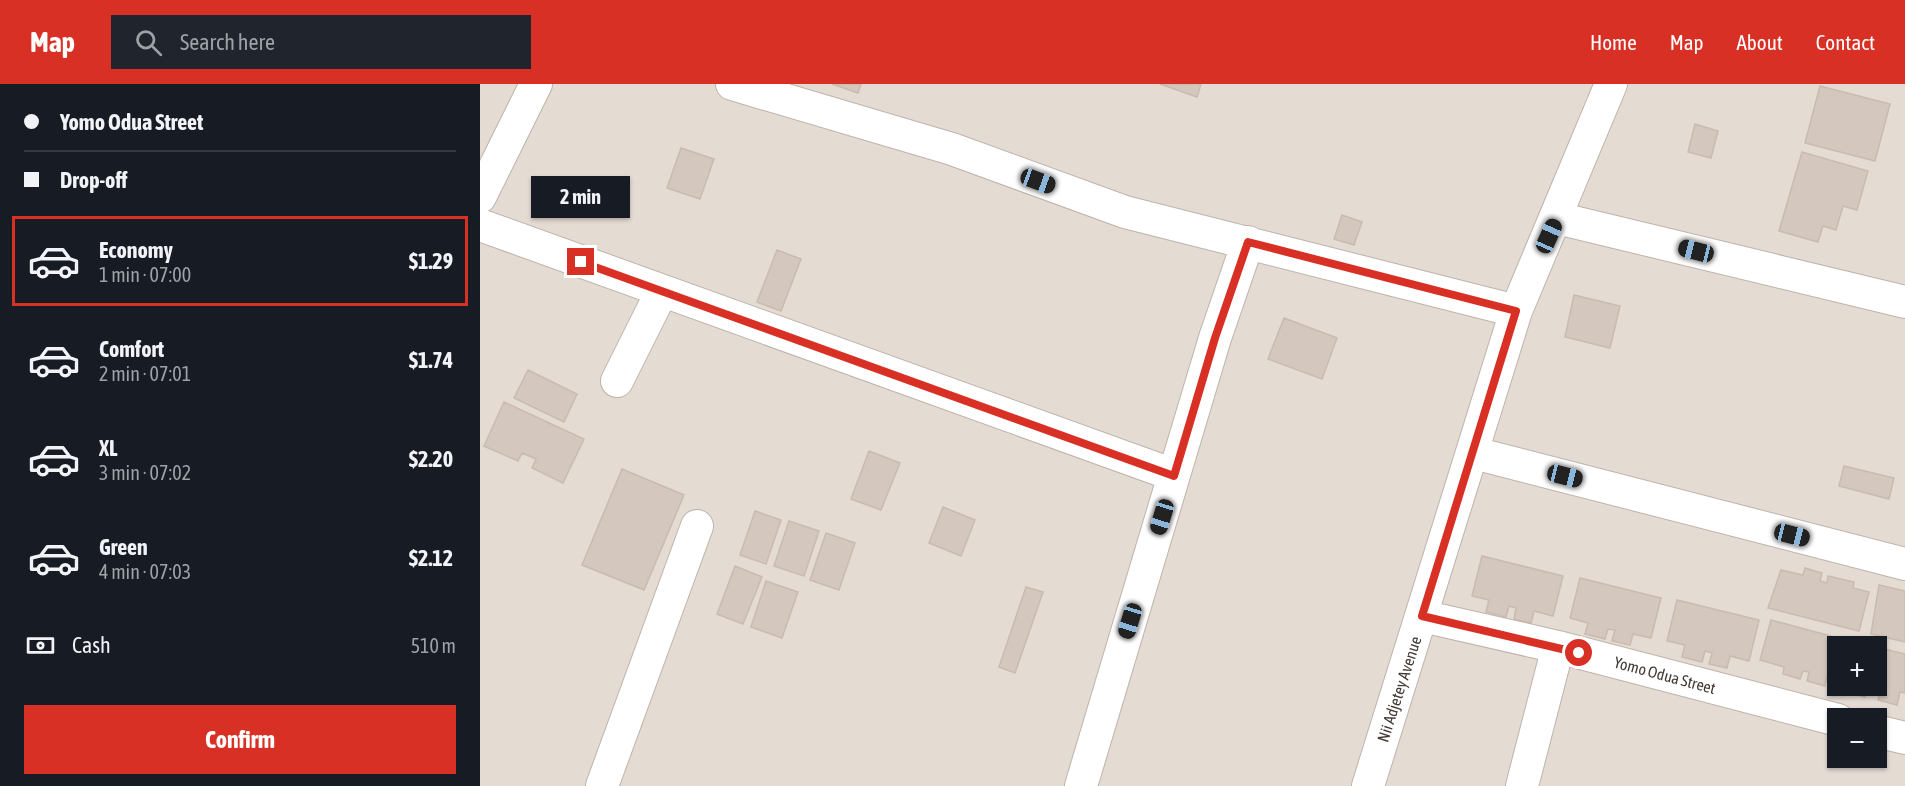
<!DOCTYPE html>
<meta charset="utf-8">
<style>
:root{--surface:#171b24;--page:#20242c;--text:#f1f3f6;--muted:#9ea1a6;--line:#363941;--accent:#d93025}
body{margin:0;font-family:"Asap Condensed",sans-serif;background:var(--page);color:var(--text);height:100vh;display:flex;flex-direction:column;font-size:22px;white-space:nowrap}
*{box-sizing:border-box;margin:0}
p{font-size:20px;color:var(--muted)}
.icon{flex:none;width:33px;height:33px;fill:none;stroke:currentColor;stroke-width:2;stroke-linecap:round;stroke-linejoin:round}
.map{position:relative;flex:1;overflow:hidden}
.details{display:flex;flex-direction:column;background:var(--surface);width:480px}
.details>*{flex:none}
.top-card{display:grid;align-content:center;height:132px;padding:0 24px;background:var(--surface)}
.buttons{position:absolute;left:1347px;top:552px;display:grid;gap:12px}
.buttons a{display:grid;place-items:center;width:60px;height:60px;border-radius:0px;background:var(--surface);box-shadow:0 2px 4px #0004;font-size:30px}
.end{position:absolute;width:27px;height:27px;margin:-14px;border:8px solid #d93025;background:#fff;box-shadow:0 0 0 3px #fff}
.from{border-radius:50%}
.bubble{position:absolute;height:42px;border-radius:0px;background:var(--surface);box-shadow:0 2px 4px #0004;font-size:20px;font-weight:700;line-height:42px;text-align:center}
.car{position:absolute;width:18px;height:36px;margin:-18px -9px;border-radius:8px;box-shadow:0 0 4px 2px #0007;background:linear-gradient(#222 24%,#8ab4d8 0 40%,#222 0 76%,#8ab4d8 0 86%,#222 0)}
.top-card b{display:flex;align-items:center;gap:21px;height:57px;font-size:22px}
.top-card b+b{border-top:2px solid var(--line)}
.top-card i{width:15px;height:15px;background:var(--text)}
ul{padding:0;list-style:none}
li{display:flex;align-items:center;gap:18px;height:90px;margin:0 12px 9px;padding:0 12px;border:3px solid transparent;border-radius:0px}
li div{flex:1}
li b{display:block;font-size:22px}
li em{font-style:normal;font-weight:700}
li.on{border-color:var(--accent)}
li>.icon{width:54px;height:54px;stroke-width:1.5}
.pay{display:flex;align-items:center;gap:15px;height:66px;padding:0 24px;font-size:22px}
.pay p{margin-inline-start:auto}
.action{display:flex;gap:12px;margin-top:auto;padding:12px 24px}
.action a{flex:1;height:69px;border-radius:0px;background:var(--accent);color:#fff;font-size:24px;font-weight:700;line-height:69px;text-align:center}
header{display:flex;align-items:center;gap:36px;box-sizing:border-box;height:84px;padding:0 30px;background:var(--accent);color:#fff}
header strong{font-size:28px}
nav{display:flex;gap:33px;margin-inline-start:auto;font-size:21px}
.search{width:420px;height:54px;background:var(--page);display:flex;align-items:center;gap:15px;box-sizing:border-box;padding:0 21px;border-radius:0px;color:var(--muted);font-size:22px}
main{display:flex;flex:1;min-height:0}
.map>svg:first-child{display:block}
.residential{fill:#e4dbd3;fill-rule:evenodd}
.building{fill:#d4c7be;stroke:#cbbaaf;stroke-width:1.5}
.lines{fill:none;stroke-linecap:round;stroke-linejoin:round}
.minor-casing{stroke:#beb3ab;stroke-width:34}
.minor{stroke:#fff;stroke-width:32}
.route{stroke:#d93025;stroke-width:8}
.labels{text-anchor:middle;dominant-baseline:central;stroke-width:4.5;stroke-linejoin:round;paint-order:stroke}
.street-label{font-size:16px;fill:#423a35;stroke:#fff}
</style>
<header>
<strong>Map</strong>
<div class="search"><svg class="icon" aria-label="search" viewBox="0 0 24 24"><circle cx="10" cy="10" r="6"/><path d="M15 15l6 6"/></svg>Search here</div>
<nav><a>Home</a><a>Map</a><a>About</a><a>Contact</a></nav>
</header>
<main>
<section class="details">
<div class="top-card">
<b><i class="from"></i>Yomo Odua Street</b>
<b><i></i>Drop-off</b>
</div>
<ul>
<li class="on"><svg class="icon" aria-label="car" viewBox="0 0 24 24"><path d="M5 17H2v-5l4-1 3-4h7l3 4 3 1v5h-3M9 17h6M6 11h13"/><circle cx="7" cy="17" r="2"/><circle cx="17" cy="17" r="2"/></svg><div><b>Economy</b><p>1 min · 07:00</p></div><em>$1.29</em></li>
<li><svg class="icon" aria-label="car" viewBox="0 0 24 24"><path d="M5 17H2v-5l4-1 3-4h7l3 4 3 1v5h-3M9 17h6M6 11h13"/><circle cx="7" cy="17" r="2"/><circle cx="17" cy="17" r="2"/></svg><div><b>Comfort</b><p>2 min · 07:01</p></div><em>$1.74</em></li>
<li><svg class="icon" aria-label="car" viewBox="0 0 24 24"><path d="M5 17H2v-5l4-1 3-4h7l3 4 3 1v5h-3M9 17h6M6 11h13"/><circle cx="7" cy="17" r="2"/><circle cx="17" cy="17" r="2"/></svg><div><b>XL</b><p>3 min · 07:02</p></div><em>$2.20</em></li>
<li><svg class="icon" aria-label="car" viewBox="0 0 24 24"><path d="M5 17H2v-5l4-1 3-4h7l3 4 3 1v5h-3M9 17h6M6 11h13"/><circle cx="7" cy="17" r="2"/><circle cx="17" cy="17" r="2"/></svg><div><b>Green</b><p>4 min · 07:03</p></div><em>$2.12</em></li>
</ul>
<div class="pay"><svg class="icon" aria-label="cash" viewBox="0 0 24 24"><path d="M3 7h18v10H3z"/><circle cx="12" cy="12" r="2"/></svg>Cash<p>510 m</p></div>
<div class="action"><a>Confirm</a></div>
</section>
<div class="map">
<svg width="1425" height="702" viewBox="0 0 1425 702">
<rect width="100%" height="100%" fill="#f1eae5"/>
<path class="residential" d="M0,0H1425V702H0ZM1358,562H1396V602H1358ZM1358,634H1396V674H1358Z"/>
<path class="building" d="M352,0H381L378,9Z
M680,0H721L717,13Z
M1340,2L1410,20L1395,77L1325,59Z
M1215,40L1238,47L1231,74L1208,68Z
M201,64L234,75L220,115L187,104Z
M1322,68L1388,87L1377,126L1363,122L1356,146L1343,142L1338,158L1299,147Z
M862,131L882,138L874,161L854,155Z
M297,166L321,175L301,227L277,218Z
M1094,211L1140,222L1130,264L1085,253Z
M804,234L857,254L842,295L788,275Z
M48,286L97,310L84,338L34,314Z
M24,318L104,355L83,399L52,384L56,375L42,369L38,377L4,362Z
M389,367L420,379L401,426L371,415Z
M1364,382L1414,394L1409,415L1359,402Z
M142,385L204,411L164,506L102,481Z
M463,423L495,436L481,472L449,459Z
M275,427L301,436L286,480L260,471Z
M309,437L339,447L324,492L294,482Z
M346,449L375,459L359,506L330,496Z
M1002,472L1083,492L1073,532L1054,527L1051,539L1034,535L1036,524L1029,522L1026,533L1006,528L1009,516L992,512Z
M255,482L282,493L263,540L237,530Z
M1325,484L1342,489L1340,497L1347,499L1348,492L1374,498L1373,504L1389,508L1379,547L1288,524L1301,486L1323,491Z
M1100,494L1181,514L1171,554L1153,550L1150,561L1132,557L1135,546L1128,545L1125,555L1105,550L1108,539L1090,534Z
M286,497L318,508L302,554L271,543Z
M1399,501L1425,507V558L1391,550Z
M546,503L563,508L535,589L519,583Z
M1197,516L1279,536L1269,577L1250,572L1247,584L1229,580L1232,569L1225,567L1222,578L1202,573L1205,561L1187,557Z
M1291,536L1377,559L1376,562H1358V594L1347,591L1345,602L1327,597L1329,588L1323,587L1320,595L1303,590L1304,583L1280,576Z
M1396,563L1425,570V609L1420,608L1417,621L1398,616L1401,605L1388,602L1385,613L1374,610L1376,602H1396Z"/>
<g class="lines">
<g class="minor-casing">
<path id="minor" d="M252,0L472,65L645,128L1036,227
M0,113L56,0
M1077,134L1425,218
M0,141L694,391
M137,297L182,207
M994,369L1425,480
M942,532L1078,563L1358,636
M1396,647L1425,654
M122,702L217,442
M601,702L735,254L768,158
M888,702L1036,227L1131,0
M1042,702L1078,563"/>
</g>
<use href="#minor" class="minor"/>
</g>
<g class="lines">
<path class="route" d="M101,178L694,392L735,254L768,158L1036,227L942,532L1099,569"/>
</g>
<g class="labels">
<g class="street-label">
<text transform="translate(1185 591) rotate(15)">Yomo Odua Street</text>
<text transform="translate(919 605) rotate(-72)">Nii Adjetey Avenue</text>
</g>
</g>
</svg>
<div class="buttons">
<a>+</a>
<a>−</a>
</div>
<i class="end from" style="left:1099px;top:569px"></i>
<i class="end" style="left:101px;top:178px"></i>
<div class="bubble" style="left:51px;top:92px;width:99px">2 min</div>
<i class="car" style="left:558px;top:97px;rotate:110deg"></i>
<i class="car" style="left:1069px;top:152px;rotate:24deg"></i>
<i class="car" style="left:1216px;top:167px;rotate:284deg"></i>
<i class="car" style="left:1085px;top:392px;rotate:104deg"></i>
<i class="car" style="left:682px;top:433px;rotate:197deg"></i>
<i class="car" style="left:1312px;top:451px;rotate:104deg"></i>
<i class="car" style="left:650px;top:537px;rotate:197deg"></i>
</div>
</main>
